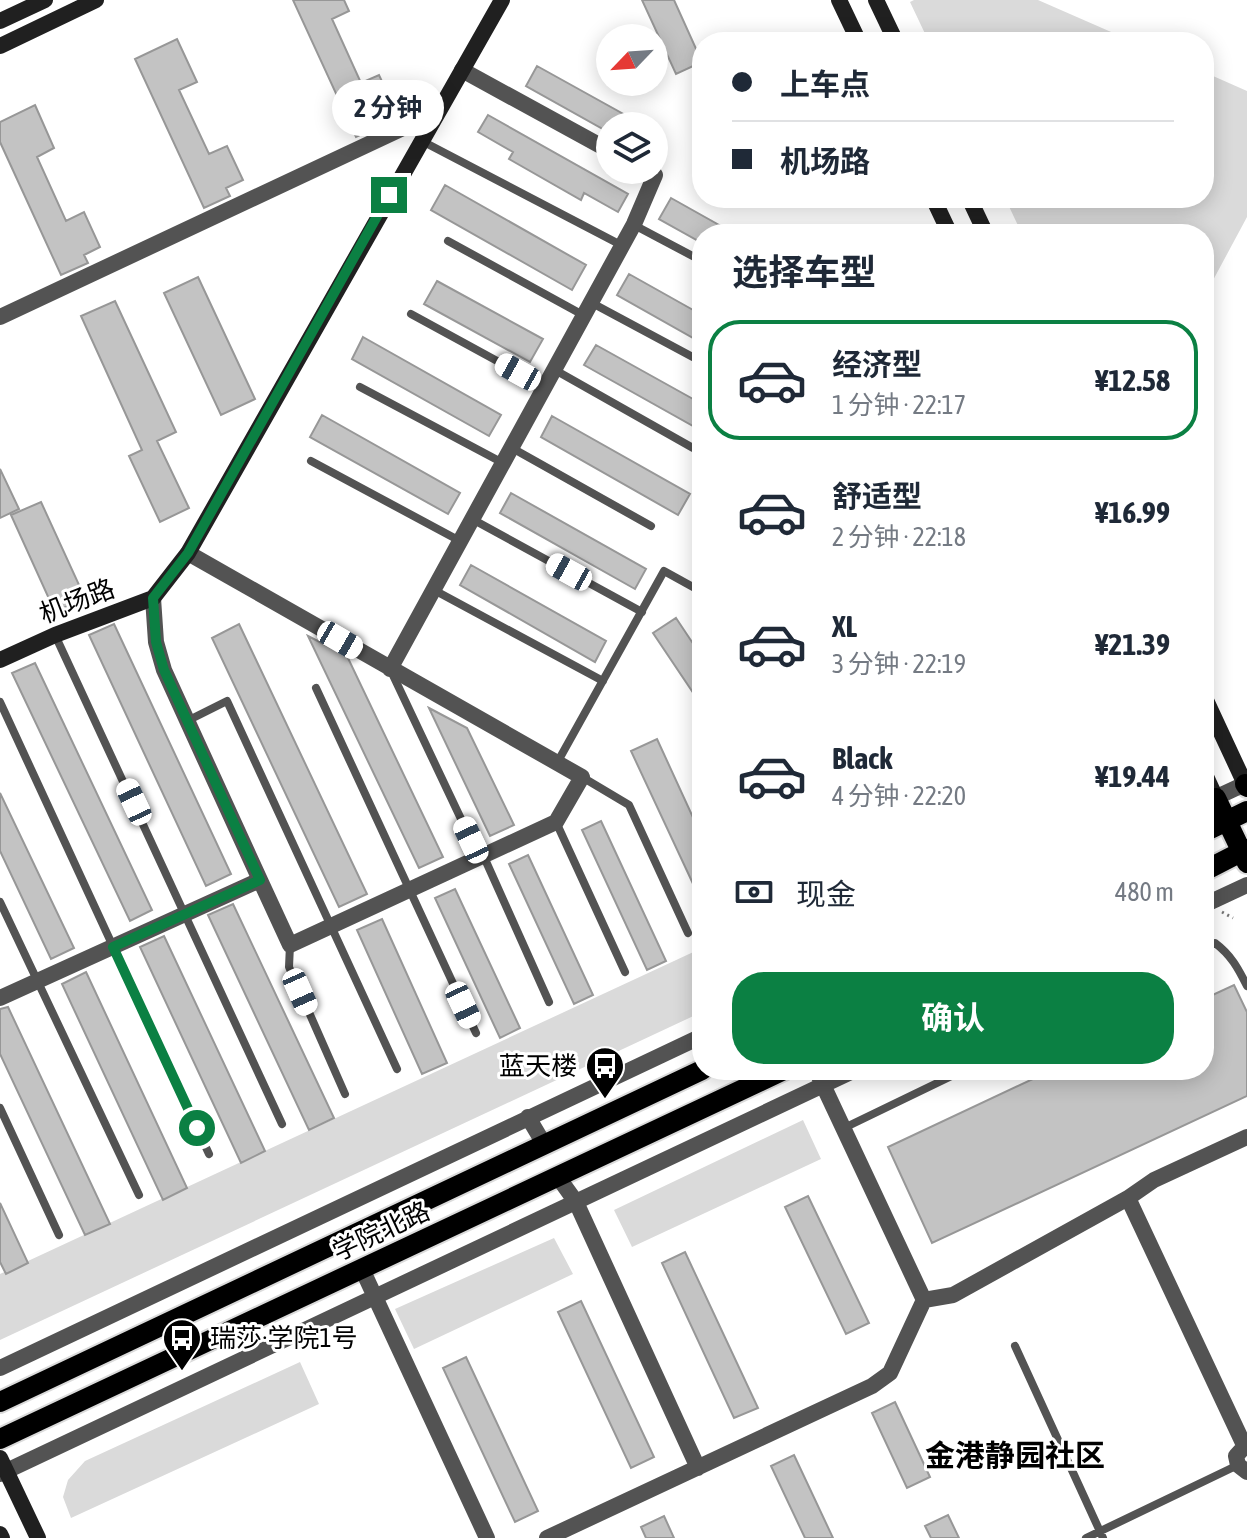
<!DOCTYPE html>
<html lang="zh">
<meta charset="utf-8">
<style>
:root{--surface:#fff;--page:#f2f2f3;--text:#1f2937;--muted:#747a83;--line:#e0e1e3;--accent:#0b8043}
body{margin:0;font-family:"Asap Condensed","Noto Sans SC",sans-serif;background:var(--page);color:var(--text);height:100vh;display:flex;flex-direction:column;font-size:30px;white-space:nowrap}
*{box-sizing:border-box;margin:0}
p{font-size:26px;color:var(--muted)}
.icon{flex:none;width:44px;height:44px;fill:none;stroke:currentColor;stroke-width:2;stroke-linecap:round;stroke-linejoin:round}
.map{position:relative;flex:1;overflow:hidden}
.panel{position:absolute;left:692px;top:224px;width:522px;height:856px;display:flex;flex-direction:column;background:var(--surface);border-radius:32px;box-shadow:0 4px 20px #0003}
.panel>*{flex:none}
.guide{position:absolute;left:692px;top:32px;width:522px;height:176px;border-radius:32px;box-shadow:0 4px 20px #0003;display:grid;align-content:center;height:176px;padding:0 40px;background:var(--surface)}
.needle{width:52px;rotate:245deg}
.buttons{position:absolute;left:596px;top:24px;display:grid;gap:16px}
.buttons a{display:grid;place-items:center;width:72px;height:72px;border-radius:50%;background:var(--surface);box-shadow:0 4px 20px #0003;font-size:40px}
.end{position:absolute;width:36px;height:36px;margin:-18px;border:10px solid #0b8043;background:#fff;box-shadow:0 0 0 4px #fff}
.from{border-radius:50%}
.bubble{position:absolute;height:56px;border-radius:28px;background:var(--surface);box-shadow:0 4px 20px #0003;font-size:26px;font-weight:700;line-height:56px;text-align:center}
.car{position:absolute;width:24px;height:48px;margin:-24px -12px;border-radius:10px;box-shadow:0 0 6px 2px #0007;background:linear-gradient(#fff 24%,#345 0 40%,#fff 0 76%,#345 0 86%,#fff 0)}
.guide b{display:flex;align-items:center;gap:28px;height:76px;font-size:30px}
.guide b+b{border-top:2px solid var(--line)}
.guide i{width:20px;height:20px;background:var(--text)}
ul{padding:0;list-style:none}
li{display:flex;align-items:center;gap:24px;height:120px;margin:0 16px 12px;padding:0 24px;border:4px solid transparent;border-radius:32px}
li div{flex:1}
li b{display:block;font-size:30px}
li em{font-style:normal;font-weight:700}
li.active{border-color:var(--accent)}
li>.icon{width:72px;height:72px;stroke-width:1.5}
h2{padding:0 40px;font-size:36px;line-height:96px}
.pay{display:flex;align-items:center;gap:20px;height:88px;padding:0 40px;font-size:30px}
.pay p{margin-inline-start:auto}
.button{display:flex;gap:16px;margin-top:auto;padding:16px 40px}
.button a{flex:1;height:92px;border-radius:32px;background:var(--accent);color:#fff;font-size:32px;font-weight:700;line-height:92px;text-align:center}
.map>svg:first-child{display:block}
.green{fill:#dadada}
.building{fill:#c3c3c3;stroke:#979797;stroke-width:2}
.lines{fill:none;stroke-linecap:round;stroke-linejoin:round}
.primary-casing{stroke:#dbdbdb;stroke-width:24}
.path{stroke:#757575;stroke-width:3;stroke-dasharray:2 4;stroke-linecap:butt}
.lane{stroke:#535353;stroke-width:8}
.street{stroke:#535353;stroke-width:16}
.secondary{stroke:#202020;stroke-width:16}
.primary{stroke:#000;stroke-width:20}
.route{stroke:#0b8043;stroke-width:10}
.labels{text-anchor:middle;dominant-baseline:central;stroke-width:6;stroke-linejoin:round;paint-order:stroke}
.street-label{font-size:26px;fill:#000;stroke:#fff}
.poi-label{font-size:26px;fill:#000;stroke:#fff;text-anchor:end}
.quarter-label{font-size:30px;font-weight:bold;fill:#000;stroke:#fff}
</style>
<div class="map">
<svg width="1247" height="1538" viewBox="0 0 1247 1538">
<rect width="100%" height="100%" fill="#fff"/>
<path class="green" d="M914,0H1038L1134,42H929L910,2Z
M1204,72L1247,91V217L1204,297V234H1022L1005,198H1204Z
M702,948V1012L0,1340V1274Z
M803,1120L821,1159L632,1247L614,1210Z
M554,1238L573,1274L414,1349L395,1309Z
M300,1362L319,1404L71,1518L63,1497L68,1480L85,1461Z"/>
<path class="building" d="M293,0H344L349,11L332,19L361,83L379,75L395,109L379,117L382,125L356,137Z
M642,0H674L702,62L676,74Z
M177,39L197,82L179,90L209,154L227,146L243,180L226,188L230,196L204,208L135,59Z
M537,66L645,126H610V133L526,86Z
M35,105L54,148L37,157L66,221L84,212L100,247L84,255L88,263L61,275L0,142V122Z
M488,115L628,194L618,212L584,193L581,200L509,159L513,152L478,132Z
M445,185L586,265L572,290L431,210Z
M671,198L735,234H702V243L659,219Z
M629,274L702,315V343L617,295Z
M198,277L255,399L221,415L164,293Z
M437,281L543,339L530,362L424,304Z
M115,301L176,432L157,441L189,508L160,522L129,456L142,450L81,316Z
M363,337L501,415L489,436L352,359Z
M596,345L702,404V431L584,365Z
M322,415L460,493L448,514L310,437Z
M552,416L690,494L678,515L541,437Z
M0,469L19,509L0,518Z
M511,493L646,569L635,589L500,513Z
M41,502L85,598L55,612L11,515Z
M471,565L606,641L595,662L460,585Z
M676,618L702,657V706L653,633Z
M114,624L231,874L206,886L89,635Z
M239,624L367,894L339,907L212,638Z
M308,636L347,656L443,857L419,868Z
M35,663L152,910L130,921L12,673Z
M429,708L467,728L514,825L490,836Z
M657,739L702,837V903L631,751Z
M0,793L74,948L51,959L0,851Z
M601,821L666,961L647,970L582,830Z
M528,855L593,995L574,1004L509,864Z
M455,889L520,1028L500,1038L435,898Z
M233,904L334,1118L309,1130L208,915Z
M382,919L447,1063L422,1074L357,930Z
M164,936L265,1151L241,1163L140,947Z
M86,972L187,1188L163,1200L62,984Z
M1234,985L1247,1012V1096L932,1243L888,1147L1052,1070H1204V999Z
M8,1007L110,1224L85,1235L0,1054V1009Z
M808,1196L869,1323L846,1334L785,1207Z
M0,1203L28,1263L6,1274L0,1262Z
M685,1252L758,1408L734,1418L662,1263Z
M581,1301L654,1457L631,1468L558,1312Z
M466,1357L538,1511L515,1522L443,1368Z
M895,1402L930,1477L907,1488L872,1413Z
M794,1455L833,1538H805L771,1466Z
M948,1515L959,1538H931L925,1526Z
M664,1516L674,1538H646L641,1527Z"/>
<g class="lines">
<g class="primary-casing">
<path id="primary" d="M1245,784L1247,787
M1216,798L1247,863
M1204,832L1247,811
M1204,871L1247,849
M0,1402L702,1070
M0,1439L784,1070"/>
</g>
<path class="path" d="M1222,912L1233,918"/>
<path class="lane" d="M420,140L621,245
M634,225L702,261
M448,241L583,315
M592,303L702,362
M411,314L545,387
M555,370L693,448
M360,387L503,463
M512,448L651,526
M311,461L460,541
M472,519L642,612
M434,590L603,681
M55,635L282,1124
M391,671L471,840L484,857L549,1002
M316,688L476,1033
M0,702L209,1154
M187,721L227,701L397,1069
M557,763L664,571L702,592
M582,777L629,805L688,933
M556,822L625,972
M0,902L139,1195
M290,945L289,967L345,1094
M1204,948L1215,943C1231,955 1238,968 1247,986
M0,1108L59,1235
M844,1128L964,1070
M1015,1346L1103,1538
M1086,1538L1238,1465"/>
<path class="street" d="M462,70L610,151
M0,317L437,112
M188,553L582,777L556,822L290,945L260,880
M390,669L634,224L655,175L645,170
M1204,803L1247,783
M1204,905L1247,885
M0,998L260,880L164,670L156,642L153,598
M816,1070L924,1300
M528,1117L544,1144
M558,1177L576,1202L698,1468
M1128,1198L1244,1445
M362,1269L487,1538
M0,1368L702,1036
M1247,1444L1236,1456L1238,1465L1247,1472
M0,1474L855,1070
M547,1538L872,1386L890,1373L924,1300L953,1295L1128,1198L1154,1180L1247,1137"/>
<path class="secondary" d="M839,0L859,42
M876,0L896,42
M0,21L45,0
M0,46L96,0
M933,198L950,234
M969,198L986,234
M0,660L55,635L153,598L188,553L502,0
M1204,696L1245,784
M1204,772L1216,798
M0,1458L38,1538
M0,1534L2,1538"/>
<use href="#primary" class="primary"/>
</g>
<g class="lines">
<path class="route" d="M197,1128L113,947L260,880L164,670L156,642L153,598L188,553L389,195"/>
</g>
<defs>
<g id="bus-pin" transform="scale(2)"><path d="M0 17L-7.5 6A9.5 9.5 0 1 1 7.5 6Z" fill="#000" stroke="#fff"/><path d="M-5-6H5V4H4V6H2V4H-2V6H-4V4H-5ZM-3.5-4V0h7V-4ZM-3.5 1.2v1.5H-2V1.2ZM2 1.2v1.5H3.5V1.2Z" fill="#fff"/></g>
</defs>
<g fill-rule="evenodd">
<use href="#bus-pin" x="605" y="1066"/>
<use href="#bus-pin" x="182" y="1338"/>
</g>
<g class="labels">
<g class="street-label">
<text transform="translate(77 601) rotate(-21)">机场路</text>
<text transform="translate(381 1231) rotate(-25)">学院北路</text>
</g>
<g class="poi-label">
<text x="577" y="1066">蓝天楼</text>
<text x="210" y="1338" text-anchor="start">瑞莎·学院1号</text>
</g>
<g class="quarter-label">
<text x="1015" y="1455">金港静园社区</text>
</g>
</g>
</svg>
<div class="buttons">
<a><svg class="needle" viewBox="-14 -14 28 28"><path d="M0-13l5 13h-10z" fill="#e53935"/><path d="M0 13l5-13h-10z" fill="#747a83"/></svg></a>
<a><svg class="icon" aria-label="layers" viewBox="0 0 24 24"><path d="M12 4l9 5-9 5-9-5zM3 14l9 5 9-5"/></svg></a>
</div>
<i class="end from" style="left:197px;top:1128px"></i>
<i class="end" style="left:389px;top:195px"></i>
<div class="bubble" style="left:332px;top:80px;width:112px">2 分钟</div>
<i class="car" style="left:518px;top:372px;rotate:299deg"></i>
<i class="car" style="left:569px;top:572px;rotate:299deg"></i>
<i class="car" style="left:340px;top:640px;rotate:120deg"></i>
<i class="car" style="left:134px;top:802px;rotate:335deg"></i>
<i class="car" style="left:471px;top:840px;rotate:335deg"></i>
<i class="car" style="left:300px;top:992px;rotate:156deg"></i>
<i class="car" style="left:463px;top:1005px;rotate:155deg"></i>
<div class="guide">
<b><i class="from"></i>上车点</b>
<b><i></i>机场路</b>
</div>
<section class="panel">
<h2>选择车型</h2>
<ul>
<li class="active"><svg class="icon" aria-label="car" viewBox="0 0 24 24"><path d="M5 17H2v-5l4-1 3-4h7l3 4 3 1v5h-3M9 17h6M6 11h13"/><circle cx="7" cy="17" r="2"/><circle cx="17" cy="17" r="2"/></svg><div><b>经济型</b><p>1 分钟 · 22:17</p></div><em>¥12.58</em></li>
<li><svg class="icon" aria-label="car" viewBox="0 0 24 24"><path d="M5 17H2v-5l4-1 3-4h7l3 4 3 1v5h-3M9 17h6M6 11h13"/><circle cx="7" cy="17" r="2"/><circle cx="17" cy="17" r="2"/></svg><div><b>舒适型</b><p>2 分钟 · 22:18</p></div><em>¥16.99</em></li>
<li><svg class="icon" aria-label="car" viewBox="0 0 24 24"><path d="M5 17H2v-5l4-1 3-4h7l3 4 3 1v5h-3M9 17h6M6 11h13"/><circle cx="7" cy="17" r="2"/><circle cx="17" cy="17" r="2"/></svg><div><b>XL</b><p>3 分钟 · 22:19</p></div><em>¥21.39</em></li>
<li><svg class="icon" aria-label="car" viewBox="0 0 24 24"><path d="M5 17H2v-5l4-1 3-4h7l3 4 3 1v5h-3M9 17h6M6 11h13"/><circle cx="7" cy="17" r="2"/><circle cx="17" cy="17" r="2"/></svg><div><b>Black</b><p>4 分钟 · 22:20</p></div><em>¥19.44</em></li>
</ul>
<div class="pay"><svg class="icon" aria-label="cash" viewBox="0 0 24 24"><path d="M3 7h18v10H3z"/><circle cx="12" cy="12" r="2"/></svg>现金<p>480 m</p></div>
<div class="button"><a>确认</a></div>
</section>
</div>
